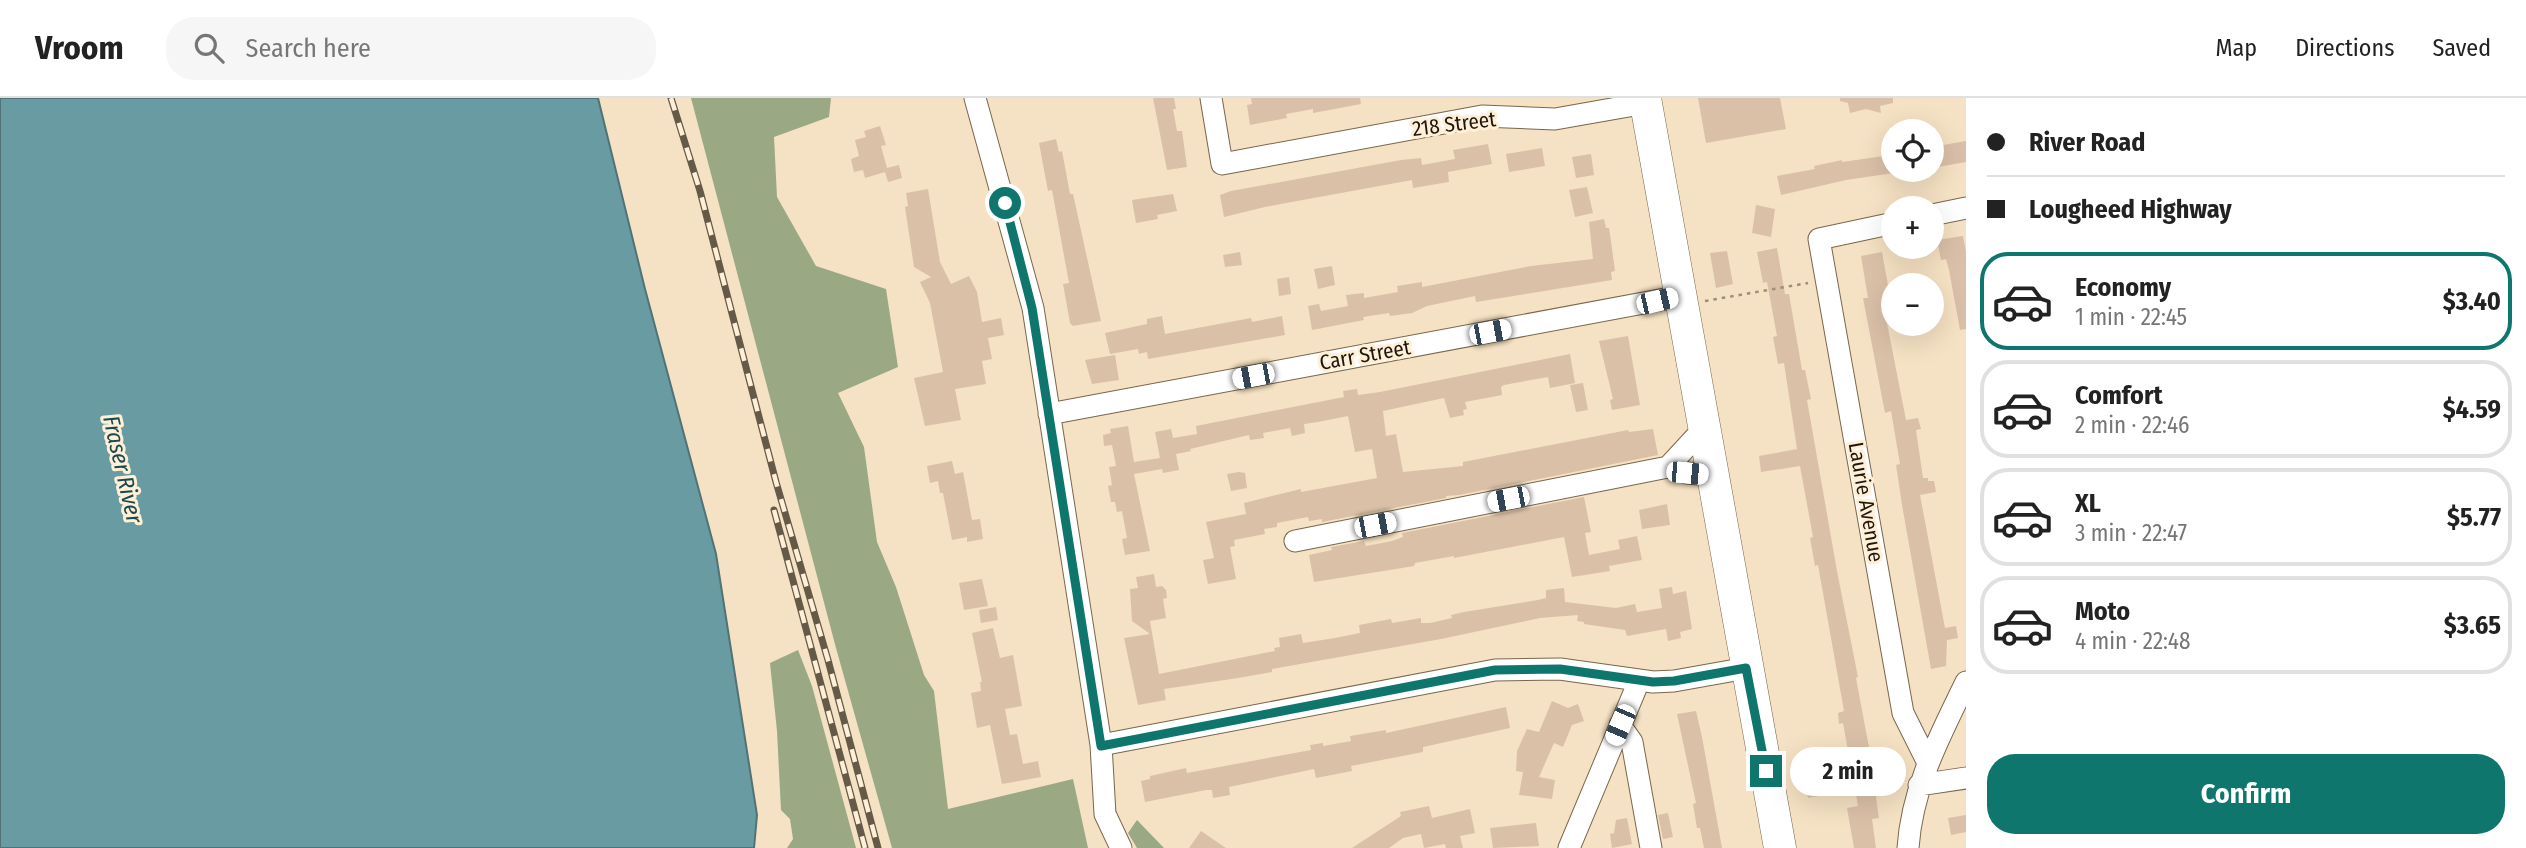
<!DOCTYPE html>
<meta charset="utf-8">
<style>
:root{--surface:#fff;--page:#f6f6f6;--text:#222;--muted:#767676;--line:#e0e0e0;--accent:#0f766e}
body{margin:0;font-family:"Fira Sans Condensed",sans-serif;background:var(--page);color:var(--text);height:100vh;display:flex;flex-direction:column;font-size:26px;white-space:nowrap}
*{box-sizing:border-box;margin:0}
p{font-size:23px;color:var(--muted)}
.icon{flex:none;width:38px;height:38px;fill:none;stroke:currentColor;stroke-width:2;stroke-linecap:round;stroke-linejoin:round}
.map{position:relative;flex:1;overflow:hidden}
.details{display:flex;flex-direction:column;background:var(--surface);width:560px}
.details>*{flex:none}
.guide{display:grid;align-content:center;height:154px;padding:0 21px;background:var(--surface)}
.tools{position:absolute;left:1881px;top:21px;display:grid;gap:14px}
.tools a{display:grid;place-items:center;width:63px;height:63px;border-radius:50%;background:var(--surface);box-shadow:0 7px 28px #0002;font-size:35px}
.end{position:absolute;width:32px;height:32px;margin:-16px;border:9px solid #0f766e;background:#fff;box-shadow:0 0 0 4px #fff}
.from{border-radius:50%}
.bubble{position:absolute;height:49px;border-radius:24px;background:var(--surface);box-shadow:0 7px 28px #0002;font-size:23px;font-weight:700;line-height:49px;text-align:center}
.car{position:absolute;width:21px;height:42px;margin:-21px -10px;border-radius:9px;box-shadow:0 0 5px 2px #0007;background:linear-gradient(#fff 24%,#345 0 40%,#fff 0 76%,#345 0 86%,#fff 0)}
.guide b{display:flex;align-items:center;gap:24px;height:66px;font-size:26px}
.guide b+b{border-top:2px solid var(--line)}
.guide i{width:18px;height:18px;background:var(--text)}
ul{padding:0;list-style:none}
li{display:flex;align-items:center;gap:21px;height:98px;margin:0 14px 10px;padding:0 7px;border:4px solid var(--line);border-radius:28px}
li div{flex:1}
li b{display:block;font-size:26px}
li em{font-style:normal;font-weight:700}
li.on{border-color:var(--accent)}
li>.icon{width:63px;height:63px;stroke-width:1.5}
.button{display:flex;gap:14px;margin-top:auto;padding:14px 21px}
.button a{flex:1;height:80px;border-radius:28px;background:var(--accent);color:#fff;font-size:28px;font-weight:700;line-height:80px;text-align:center}
header{display:flex;align-items:center;gap:42px;box-sizing:border-box;height:98px;padding:0 35px;background:var(--surface);border-bottom:2px solid var(--line)}
header strong{font-size:33px}
nav{display:flex;gap:38px;margin-inline-start:auto;font-size:24px}
.search{width:490px;height:63px;background:var(--page);display:flex;align-items:center;gap:18px;box-sizing:border-box;padding:0 24px;border-radius:28px;color:var(--muted);font-size:26px}
main{display:flex;flex:1;min-height:0}
.map>svg:first-child{display:block}
.forest{fill:#9aa984}
.water{fill:#699ba3;stroke:#527375;stroke-width:2}
.building{fill:#dbc0a8}
.lines{fill:none;stroke-linecap:round;stroke-linejoin:round}
.minor-casing{stroke:#78674d;stroke-width:23}
.highway-casing{stroke:#78674d;stroke-width:33}
.path{stroke:#9d8e78;stroke-width:2.5;stroke-dasharray:3.5 5;stroke-linecap:butt}
.minor{stroke:#fff;stroke-width:21}
.highway{stroke:#fff;stroke-width:32}
.rail-casing{stroke:#655948;stroke-width:7}
.rail{stroke:#ffefd7;stroke-width:4.5;stroke-dasharray:13;stroke-linecap:butt}
.route{stroke:#0f766e;stroke-width:9}
.labels{text-anchor:middle;dominant-baseline:central;stroke-width:6;stroke-linejoin:round;paint-order:stroke}
.street-label{font-size:21px;fill:#1d160b;stroke:#ffefd7}
.water-label{font-size:23px;font-style:italic;fill:#19484e;stroke:#ffefd7}
</style>
<header>
<strong>Vroom</strong>
<div class="search"><svg class="icon" aria-label="search" viewBox="0 0 24 24"><circle cx="10" cy="10" r="6"/><path d="M15 15l6 6"/></svg>Search here</div>
<nav><a>Map</a><a>Directions</a><a>Saved</a></nav>
</header>
<main>
<div class="map">
<svg width="1966" height="750" viewBox="0 0 1966 750">
<rect width="100%" height="100%" fill="#f5e1c3"/>
<path class="forest" d="M691,0H831L829,19L774,39L777,99L816,168L886,191L898,269L838,295L864,349L877,444L896,489L924,577L934,593L948,711L1073,681L1088,750H892L836,550Z
M798,552L812,588L856,750H787L793,741L790,721L781,712L777,633L770,565Z
M1137,722L1164,750H1137L1128,735Z"/>
<path class="water" d="M0,0H598L645,191L716,456L757,717L754,750H0Z"/>
<path class="building" d="M1153,0H1174L1176,11H1173L1177,33H1182L1187,69L1167,72Z
M1251,0H1360L1361,6L1313,15V11L1286,16L1287,20L1250,27L1247,7L1252,6Z
M1698,0H1780L1786,31L1706,45Z
M1840,0H1893V5L1880,8L1881,15L1866,11L1850,15L1848,5L1840,3Z
M880,28L886,47L881,48L887,70L899,67L902,80L888,84L885,74L865,80L863,72L854,74L851,61L859,58L855,42L866,39L864,33Z
M1056,41L1059,54L1062,53L1070,96H1073L1101,223L1073,228L1070,225L1063,186L1069,185L1052,92L1048,93L1039,45Z
M1966,43V64L1932,70V49Z
M1488,46L1492,66L1448,74L1449,84L1413,90L1412,82L1265,109L1224,119L1220,97L1231,93L1401,62L1421,60L1422,67L1455,61L1453,52Z
M1542,50L1545,68L1509,74L1506,56Z
M1591,56L1594,77L1576,80L1572,59Z
M1891,57L1894,75L1846,82L1781,97L1777,78L1815,71L1814,68L1842,62V64Z
M1587,89L1593,115L1575,119L1569,92Z
M928,91L940,164L951,186L969,178L977,194L982,224L1001,220L1004,237L988,240L992,261L982,263L986,286L955,291L961,322L925,328L914,280L943,274L930,205L920,184L931,179L914,169L905,109L908,108L906,95Z
M1173,96L1177,113L1157,117L1158,121L1136,125L1132,102Z
M1756,107L1775,111L1771,139L1752,135Z
M1604,121L1606,130H1609L1611,143L1615,173L1611,174L1612,182L1476,204L1475,198L1427,208L1412,215L1390,218L1389,215L1363,219L1364,222L1312,232L1308,208L1319,206L1321,213L1348,208L1346,197L1364,195V200L1398,194L1397,188L1422,184V189L1531,168L1593,161L1589,124Z
M1963,138L1966,154V231L1960,232L1949,172L1946,161L1941,162L1937,142Z
M1777,150L1785,196H1789L1802,272H1805L1811,301L1807,302L1837,473L1858,579L1856,580L1873,671L1877,670L1879,684L1874,685L1879,720L1872,721L1876,750H1854L1847,710L1858,708L1843,625L1839,626L1838,615L1844,613L1818,467L1815,468L1810,440L1813,439L1800,368L1761,374L1759,358L1797,351L1784,265L1778,266L1773,239L1777,238L1767,184L1763,185L1757,154Z
M1727,153L1733,186L1716,190L1710,155Z
M1240,154L1242,167L1225,169L1223,157Z
M1882,154L1889,193L1894,192V208L1884,210L1906,322L1918,320L1921,331L1916,332L1923,380H1928V383H1934L1936,394L1920,397L1945,530L1956,528L1958,540L1947,542L1946,568L1931,571L1902,407L1896,367L1900,366L1891,313L1885,315L1863,200H1868L1861,158Z
M1332,168L1335,187L1318,191L1314,171Z
M1289,179L1291,196L1279,198L1277,181Z
M1162,218L1165,236L1251,220L1252,224L1282,218L1285,237L1148,261L1147,254L1139,256L1138,251L1110,256L1105,235L1147,226V221Z
M1628,238L1640,307L1612,312L1610,302L1613,301L1599,243Z
M1570,256L1575,285L1550,290L1548,279L1504,287L1501,289L1502,297L1465,304L1467,311L1463,312L1464,317L1450,320L1444,300L1383,313L1386,338L1396,336L1403,374L1463,368V364L1628,332L1629,334L1653,331L1658,357L1459,397L1446,398V400L1322,424V421L1309,423L1308,419L1277,425V429L1264,431L1265,436L1234,442L1235,448L1230,449L1236,481L1208,486L1203,462L1214,460L1206,424L1246,416L1244,405L1301,391V394L1377,380L1372,351L1355,354L1348,318L1318,324L1304,326L1305,335L1292,338L1290,330L1263,335L1264,340L1250,342L1249,337L1190,351L1191,353L1176,356L1179,372L1163,375L1162,371L1134,376L1150,453L1125,457L1122,441L1127,440L1122,413L1117,414L1115,404H1111L1108,388L1112,387L1109,369L1116,368L1112,347L1104,348L1103,337L1111,335L1110,331L1128,328L1134,364L1160,360L1155,334L1171,331L1173,340L1197,336L1196,328L1344,299L1343,293L1357,291L1358,297L1380,294Z
M1115,257L1119,282L1092,286L1085,262Z
M1583,285L1588,312L1576,314L1570,287Z
M952,363L955,376L963,374L972,422L980,421L983,441L967,444V439L952,442L943,395H940L938,383L930,385L927,368Z
M1239,374L1245,375L1247,390L1231,393L1227,376Z
M1584,399L1591,434L1585,435L1589,457L1620,451L1618,442L1637,438L1642,462L1609,468L1610,473L1572,479L1564,439L1454,460V458L1415,465L1414,468L1396,471L1314,484L1309,457L1332,452L1331,449L1364,443L1366,448L1392,443L1403,439L1402,435Z
M1667,406L1670,427L1642,431L1639,412Z
M1154,476L1156,489L1162,488L1166,492L1167,500L1163,501L1166,520L1150,523L1159,576L1275,553L1274,550L1280,549L1279,540L1301,536L1303,545L1335,540L1360,535L1359,527L1391,521L1392,525L1421,520V525H1430L1452,520L1451,517L1464,514L1538,502L1546,500V492L1564,490L1565,504L1616,510L1635,506L1637,514L1662,510L1659,491L1672,489L1673,496L1686,493L1692,531L1680,534L1681,540L1668,543L1666,531L1627,538L1625,532L1584,526V524L1577,523L1578,517L1540,520L1441,541L1272,571V574L1238,580L1164,591L1166,602L1138,607L1124,540L1150,536L1132,523L1130,491L1138,490L1136,479Z
M982,481L988,508L964,512L959,485Z
M996,509L998,522L981,525L979,512Z
M993,530L1000,560L1013,557L1022,608L1005,611L1010,637L1017,636L1023,666L1038,663L1041,679L1002,686L990,627L977,630L971,595L981,593L980,584H982L972,535Z
M1552,603L1568,610L1578,606L1584,623L1572,627L1563,649L1554,645L1539,679L1555,682L1552,701L1519,697L1523,674L1516,673L1517,653L1527,631L1539,634Z
M1506,609L1510,630L1423,649V654L1351,668L1352,673L1316,680L1314,671L1229,689L1230,697L1213,700L1212,692H1206L1145,704L1141,683L1150,681V678L1186,670L1187,675L1311,652L1310,647L1323,645V648L1351,643L1350,638L1386,632V635Z
M1696,613L1702,639L1722,750H1704L1700,730H1697L1693,706L1696,705L1677,616Z
M1827,673L1831,696L1808,700L1804,677Z
M1429,708L1432,720L1470,711L1475,735L1460,738L1463,750H1446L1445,746L1424,750L1421,736L1403,740L1389,750H1352L1401,718L1400,714Z
M1668,715L1673,739L1663,741L1658,717Z
M1966,717V734L1951,737L1948,720Z
M1627,720L1632,746L1612,750L1610,736L1614,735L1616,722Z
M1536,725L1539,748L1493,750L1490,730Z
M1201,733L1226,750H1189Z"/>
<g class="lines">
<g class="minor-casing">
<path id="minor" d="M975,0L1033,210L1101,647L1105,716L1121,750
M1211,0L1222,66L1482,18L1555,21L1646,5
M1932,117L1966,110
M1894,125L1819,141L1903,615L1927,663
M1049,316L1681,198
M1668,369L1704,330
M1295,443L1668,369L1687,375L1712,377
M1620,627L1632,644L1651,750
M1101,647L1495,572L1560,571L1653,584L1674,583L1747,570
M1919,687L1966,680
M1569,750L1639,583
M1908,750C1912,689 1940,638 1966,584"/>
</g>
<g class="highway-casing">
<path id="highway" d="M1645,0L1780,750"/>
</g>
<path class="path" d="M1705,203L1808,185"/>
<use href="#minor" class="minor"/>
<use href="#highway" class="highway"/>
<g class="rail-casing">
<path id="rail" d="M671,0L700,93L776,384L828,562L878,750
M774,412L865,750"/>
</g>
<use href="#rail" class="rail"/>
</g>
<g class="lines">
<path class="route" d="M1005,105L1032,210L1101,648L1495,572L1560,571L1653,584L1674,583L1746,570L1766,673"/>
</g>
<g class="labels">
<g class="street-label">
<text transform="translate(1454 26) rotate(-7)">218 Street</text>
<text transform="translate(1365 257) rotate(-10)">Carr Street</text>
<text transform="translate(1866 404) rotate(80)">Laurie Avenue</text>
</g>
<g class="water-label">
<text transform="translate(123 371) rotate(77)">Fraser River</text>
</g>
</g>
</svg>
<div class="tools">
<a><svg class="icon" aria-label="locate" viewBox="0 0 24 24"><circle cx="12" cy="12" r="6"/><path d="M12 2v4M12 18v4M2 12h4M18 12h4"/></svg></a>
<a>+</a>
<a>−</a>
</div>
<i class="end from" style="left:1005px;top:105px"></i>
<i class="end" style="left:1766px;top:673px"></i>
<div class="bubble" style="left:1790px;top:649px;width:116px">2 min</div>
<i class="car" style="left:1657px;top:203px;rotate:77deg"></i>
<i class="car" style="left:1490px;top:234px;rotate:79deg"></i>
<i class="car" style="left:1253px;top:278px;rotate:259deg"></i>
<i class="car" style="left:1687px;top:375px;rotate:95deg"></i>
<i class="car" style="left:1508px;top:401px;rotate:259deg"></i>
<i class="car" style="left:1375px;top:427px;rotate:79deg"></i>
<i class="car" style="left:1620px;top:627px;rotate:203deg"></i>
</div>
<section class="details">
<div class="guide">
<b><i class="from"></i>River Road</b>
<b><i></i>Lougheed Highway</b>
</div>
<ul>
<li class="on"><svg class="icon" aria-label="car" viewBox="0 0 24 24"><path d="M5 17H2v-5l4-1 3-4h7l3 4 3 1v5h-3M9 17h6M6 11h13"/><circle cx="7" cy="17" r="2"/><circle cx="17" cy="17" r="2"/></svg><div><b>Economy</b><p>1 min · 22:45</p></div><em>$3.40</em></li>
<li><svg class="icon" aria-label="car" viewBox="0 0 24 24"><path d="M5 17H2v-5l4-1 3-4h7l3 4 3 1v5h-3M9 17h6M6 11h13"/><circle cx="7" cy="17" r="2"/><circle cx="17" cy="17" r="2"/></svg><div><b>Comfort</b><p>2 min · 22:46</p></div><em>$4.59</em></li>
<li><svg class="icon" aria-label="car" viewBox="0 0 24 24"><path d="M5 17H2v-5l4-1 3-4h7l3 4 3 1v5h-3M9 17h6M6 11h13"/><circle cx="7" cy="17" r="2"/><circle cx="17" cy="17" r="2"/></svg><div><b>XL</b><p>3 min · 22:47</p></div><em>$5.77</em></li>
<li><svg class="icon" aria-label="car" viewBox="0 0 24 24"><path d="M5 17H2v-5l4-1 3-4h7l3 4 3 1v5h-3M9 17h6M6 11h13"/><circle cx="7" cy="17" r="2"/><circle cx="17" cy="17" r="2"/></svg><div><b>Moto</b><p>4 min · 22:48</p></div><em>$3.65</em></li>
</ul>
<div class="button"><a>Confirm</a></div>
</section>
</main>
